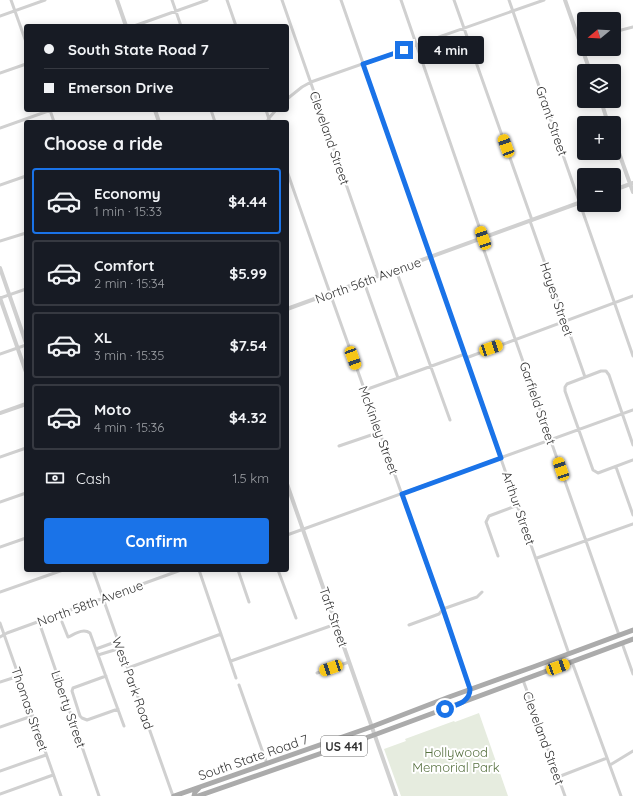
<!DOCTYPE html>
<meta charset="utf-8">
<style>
:root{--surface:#171b24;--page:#242831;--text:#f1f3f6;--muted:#9ea1a6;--line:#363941;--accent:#1a73e8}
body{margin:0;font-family:Quicksand,sans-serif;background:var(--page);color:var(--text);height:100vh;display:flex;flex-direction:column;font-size:15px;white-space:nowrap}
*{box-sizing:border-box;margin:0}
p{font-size:13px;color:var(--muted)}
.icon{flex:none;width:22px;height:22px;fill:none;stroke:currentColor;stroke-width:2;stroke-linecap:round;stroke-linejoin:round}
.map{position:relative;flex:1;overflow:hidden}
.drawer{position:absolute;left:24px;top:120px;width:265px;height:452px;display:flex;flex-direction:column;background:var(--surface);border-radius:4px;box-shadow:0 2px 10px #0003}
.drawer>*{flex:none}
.hud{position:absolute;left:24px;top:24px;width:265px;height:88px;border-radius:4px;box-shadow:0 2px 10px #0003;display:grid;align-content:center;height:88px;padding:0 20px;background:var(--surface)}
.needle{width:26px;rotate:252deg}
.controls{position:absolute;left:577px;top:12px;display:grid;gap:8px}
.controls a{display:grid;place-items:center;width:44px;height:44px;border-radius:4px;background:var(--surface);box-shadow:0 2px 10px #0003;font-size:20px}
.end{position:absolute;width:18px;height:18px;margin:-9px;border:5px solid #1a73e8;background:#fff;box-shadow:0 0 0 2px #fff}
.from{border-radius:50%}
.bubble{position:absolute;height:28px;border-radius:4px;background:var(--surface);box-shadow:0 2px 10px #0003;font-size:13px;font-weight:700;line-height:28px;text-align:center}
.car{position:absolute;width:12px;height:24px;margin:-12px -6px;border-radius:5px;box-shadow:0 0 3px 1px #0007;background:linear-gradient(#f5c518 24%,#345 0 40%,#f5c518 0 76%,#345 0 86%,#f5c518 0)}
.hud b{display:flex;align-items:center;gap:14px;height:38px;font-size:15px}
.hud b+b{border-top:1px solid var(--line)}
.hud i{width:10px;height:10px;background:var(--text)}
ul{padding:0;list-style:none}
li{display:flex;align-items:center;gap:12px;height:66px;margin:0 8px 6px;padding:0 12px;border:2px solid var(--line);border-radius:4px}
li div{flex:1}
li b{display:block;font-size:15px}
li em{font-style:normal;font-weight:700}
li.active{border-color:var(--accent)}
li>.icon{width:36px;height:36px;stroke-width:1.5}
h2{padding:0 20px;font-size:18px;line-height:48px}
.pay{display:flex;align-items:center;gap:10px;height:44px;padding:0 20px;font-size:15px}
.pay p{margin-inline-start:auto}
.button{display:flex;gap:8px;margin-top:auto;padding:8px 20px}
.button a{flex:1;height:46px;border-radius:4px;background:var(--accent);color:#fff;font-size:16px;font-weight:700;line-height:46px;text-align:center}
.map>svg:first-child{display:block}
.green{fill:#e6ecdf}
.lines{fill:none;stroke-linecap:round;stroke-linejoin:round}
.minor{stroke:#d0d0d0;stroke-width:3}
.tertiary{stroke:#d0d0d0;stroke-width:4}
.primary{stroke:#ababab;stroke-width:5}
.route{stroke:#1a73e8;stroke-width:5}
.labels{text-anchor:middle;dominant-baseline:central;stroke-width:4;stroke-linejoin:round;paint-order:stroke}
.shield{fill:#fff;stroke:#707070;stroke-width:1}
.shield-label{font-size:12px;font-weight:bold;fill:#333}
.street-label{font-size:13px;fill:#333;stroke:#fff}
.park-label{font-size:13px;fill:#56703f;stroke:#fff}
</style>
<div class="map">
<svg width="633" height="796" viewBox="0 0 633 796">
<rect width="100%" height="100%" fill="#fff"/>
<path class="green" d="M479,713L508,796H401L384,749L406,741L405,739L454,721L455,722Z"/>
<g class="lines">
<path class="minor" d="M11,0L26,42
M172,0L181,26
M227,0L236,26
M282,0L378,276
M341,0L569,654
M401,0L483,238
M454,0L532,220
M509,0L633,356
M0,16L45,0
M134,26L207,0
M614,32L633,27
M0,73L26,64
M287,99L302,87L311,82L544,0
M50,110L54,122
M211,110L215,122
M266,110L270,122
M267,122L269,118L276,110
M0,128L51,110
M287,171C347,344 411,516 470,689
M0,185L26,176
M530,221L585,377
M480,239L619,635
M0,241L26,233
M396,270L450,420
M364,282L398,378
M0,298L26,289
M0,354L26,345
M466,358L633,296
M365,390L465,354
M633,445L609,375L606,371H601L567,384L565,387V391L593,470L598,473L633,460
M339,446L380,432
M0,457L26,448
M616,467L633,515
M0,502L26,493
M287,535L633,410
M0,547L26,538
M498,556L486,522L489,516L518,505
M537,558L633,524
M93,570L173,796
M199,570L236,678
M238,570L249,602
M278,570L296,618
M0,592L63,570
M39,622L99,796
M62,622L68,637C75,634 83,628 90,633L124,726
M0,623L61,796
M409,625L439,614L443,609L477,597L482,592
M0,637L7,633L181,570
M622,643L633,674
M96,649L118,641
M98,655L121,648
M231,661L336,624
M572,662L621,796
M128,668L221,634
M317,673L349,662
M106,676L73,688L72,691L80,716L82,718L87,720L118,709
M523,680L565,796
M0,682L19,676
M239,685L267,764
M0,727L32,716
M610,765L633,751
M0,771L46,755
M558,777L607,758
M0,794L53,775"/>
<path class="tertiary" d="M117,0L126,26
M565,0L590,71
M601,101L608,123
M155,110L159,122
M614,139L633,192
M614,190L633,183
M0,268L26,343
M0,298L26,372
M287,309L584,201
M0,413L26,404
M287,484L396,796"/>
<path class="primary" d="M174,796L371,727L449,697L533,667L633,630
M194,796L195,792L199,788
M198,796L374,735L633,639"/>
</g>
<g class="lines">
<path class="route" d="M404,50L363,64L501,458L402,494L443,609L470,689C470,703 455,705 445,709"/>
</g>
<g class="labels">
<rect class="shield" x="321" y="736" width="46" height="20" rx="3"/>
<g class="shield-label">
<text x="344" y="746">US 441</text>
</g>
<g class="street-label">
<text transform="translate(552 121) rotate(71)">Grant Street</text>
<text transform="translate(330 138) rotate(71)">Cleveland Street</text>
<text transform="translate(368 280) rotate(-20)">North 56th Avenue</text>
<text transform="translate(557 299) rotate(71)">Hayes Street</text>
<text transform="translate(538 403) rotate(71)">Garfield Street</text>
<text transform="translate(379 430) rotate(70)">McKinley Street</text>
<text transform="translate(519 508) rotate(71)">Arthur Street</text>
<text transform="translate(90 603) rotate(-20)">North 58th Avenue</text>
<text transform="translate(334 617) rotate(71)">Taft Street</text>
<text transform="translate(133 683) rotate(70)">West Park Road</text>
<text transform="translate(30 709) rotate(71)">Thomas Street</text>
<text transform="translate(69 709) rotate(71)">Liberty Street</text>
<text transform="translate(544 738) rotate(70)">Cleveland Street</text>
<text transform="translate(253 757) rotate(-19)">South State Road 7</text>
</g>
<g class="park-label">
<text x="456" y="752">Hollywood<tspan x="456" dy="15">Memorial Park</tspan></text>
</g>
</g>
</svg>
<div class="controls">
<a><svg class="needle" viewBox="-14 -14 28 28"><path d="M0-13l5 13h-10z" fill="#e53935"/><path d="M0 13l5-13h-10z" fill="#9ea1a6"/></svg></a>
<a><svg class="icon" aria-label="layers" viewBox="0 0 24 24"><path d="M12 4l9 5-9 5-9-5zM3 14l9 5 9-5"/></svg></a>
<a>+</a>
<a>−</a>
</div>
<i class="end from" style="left:445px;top:709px"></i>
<i class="end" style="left:404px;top:50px"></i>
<div class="bubble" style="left:418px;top:36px;width:66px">4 min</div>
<i class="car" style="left:506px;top:146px;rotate:340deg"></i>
<i class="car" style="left:483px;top:238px;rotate:341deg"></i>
<i class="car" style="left:491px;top:348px;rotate:71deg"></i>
<i class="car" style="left:353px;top:358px;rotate:160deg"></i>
<i class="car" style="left:561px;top:469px;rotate:341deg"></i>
<i class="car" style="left:558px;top:667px;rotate:70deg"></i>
<i class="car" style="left:331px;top:668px;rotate:251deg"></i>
<div class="hud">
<b><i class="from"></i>South State Road 7</b>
<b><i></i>Emerson Drive</b>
</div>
<section class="drawer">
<h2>Choose a ride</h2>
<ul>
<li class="active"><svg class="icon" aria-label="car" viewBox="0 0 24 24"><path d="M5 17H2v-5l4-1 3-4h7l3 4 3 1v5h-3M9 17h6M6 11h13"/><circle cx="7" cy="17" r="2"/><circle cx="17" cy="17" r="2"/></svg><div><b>Economy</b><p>1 min · 15:33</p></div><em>$4.44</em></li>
<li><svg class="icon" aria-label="car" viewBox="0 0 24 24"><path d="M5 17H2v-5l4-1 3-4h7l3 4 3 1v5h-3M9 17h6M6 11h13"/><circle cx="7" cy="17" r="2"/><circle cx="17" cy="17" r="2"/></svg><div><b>Comfort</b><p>2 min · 15:34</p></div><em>$5.99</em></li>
<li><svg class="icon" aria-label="car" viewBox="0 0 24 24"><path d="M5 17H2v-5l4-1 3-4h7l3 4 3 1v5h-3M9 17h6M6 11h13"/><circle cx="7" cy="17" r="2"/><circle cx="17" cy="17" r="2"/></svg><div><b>XL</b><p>3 min · 15:35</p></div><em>$7.54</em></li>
<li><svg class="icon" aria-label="car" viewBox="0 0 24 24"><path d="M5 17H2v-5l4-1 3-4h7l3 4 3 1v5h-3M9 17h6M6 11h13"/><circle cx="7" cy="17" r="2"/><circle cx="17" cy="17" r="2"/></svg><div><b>Moto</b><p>4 min · 15:36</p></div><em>$4.32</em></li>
</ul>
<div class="pay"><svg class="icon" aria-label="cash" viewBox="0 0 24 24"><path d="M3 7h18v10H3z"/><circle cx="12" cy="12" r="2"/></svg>Cash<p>1.5 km</p></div>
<div class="button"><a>Confirm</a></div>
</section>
</div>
